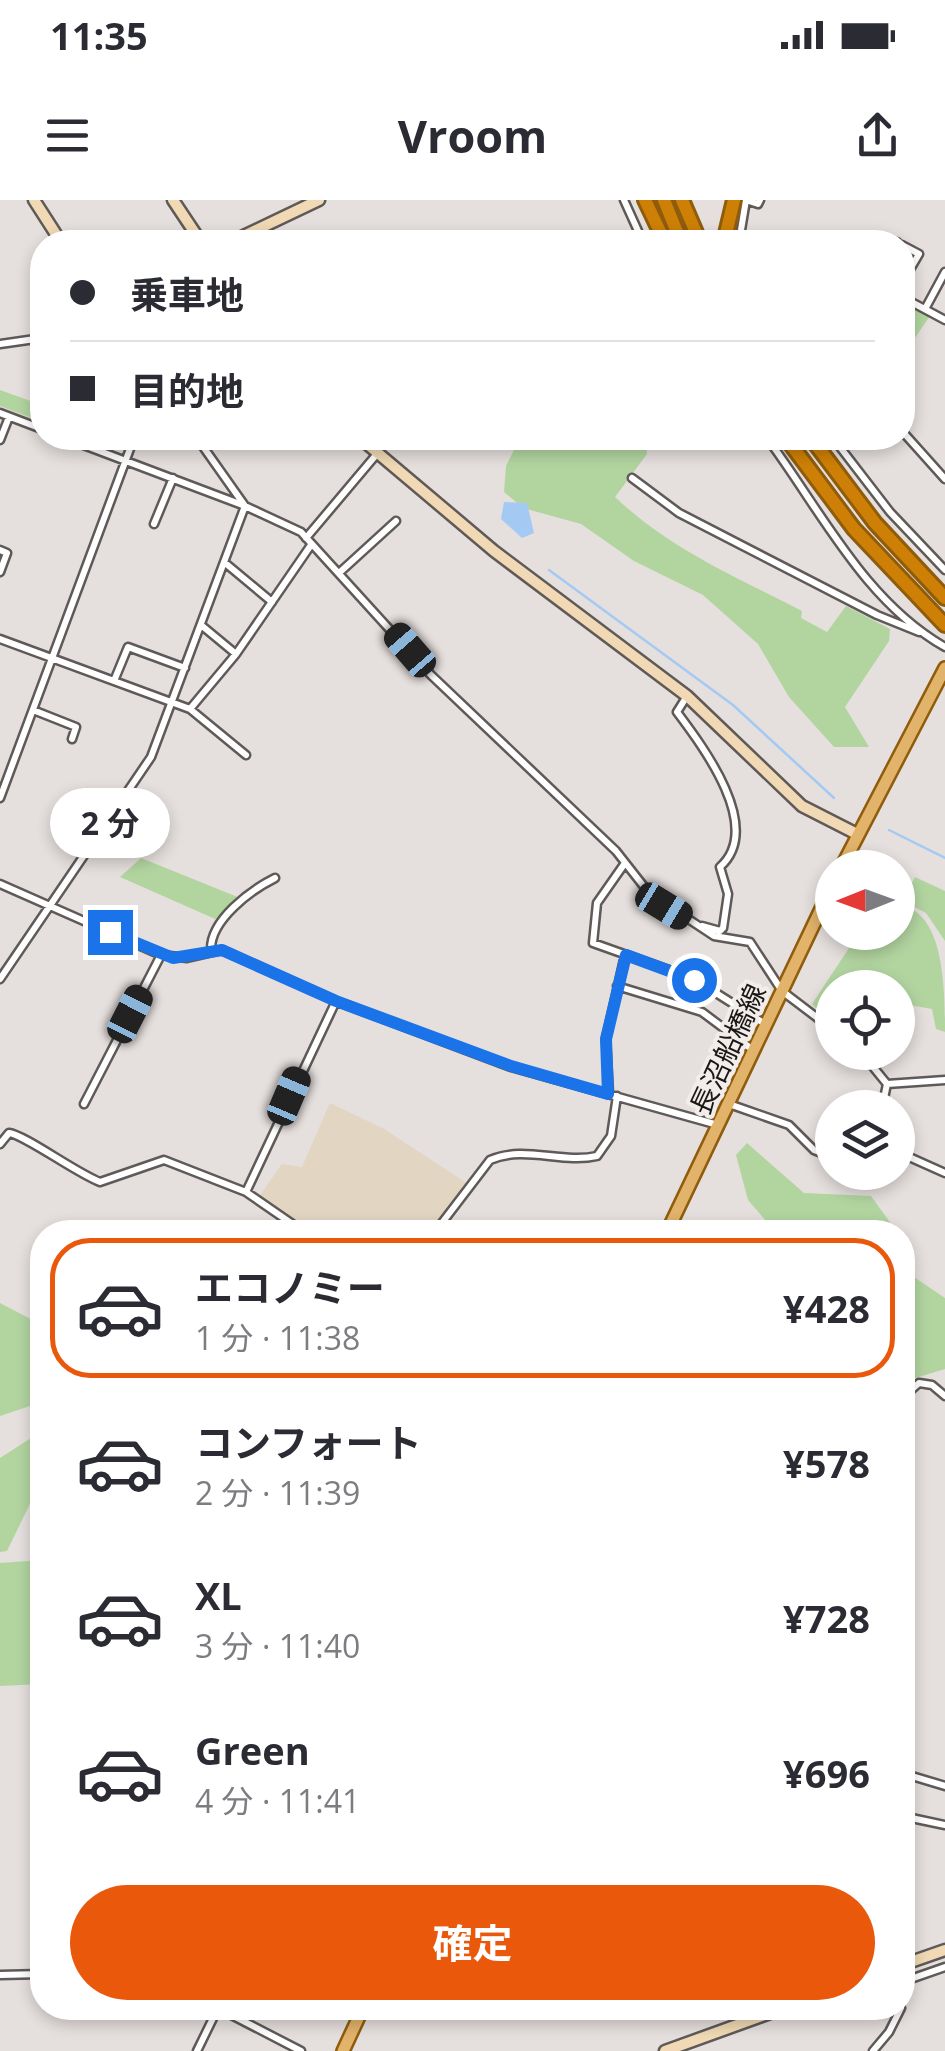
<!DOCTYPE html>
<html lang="ja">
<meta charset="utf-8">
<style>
:root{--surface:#fff;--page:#f7f7f7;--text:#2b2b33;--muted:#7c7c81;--line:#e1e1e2;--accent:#ea580c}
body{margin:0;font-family:"Open Sans","Noto Sans JP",sans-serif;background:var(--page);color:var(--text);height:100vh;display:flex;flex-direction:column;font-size:38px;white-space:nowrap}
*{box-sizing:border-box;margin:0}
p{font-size:32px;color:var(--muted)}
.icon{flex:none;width:55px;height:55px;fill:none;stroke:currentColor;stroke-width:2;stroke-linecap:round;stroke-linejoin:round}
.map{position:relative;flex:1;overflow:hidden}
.sheet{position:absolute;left:30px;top:1020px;width:885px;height:800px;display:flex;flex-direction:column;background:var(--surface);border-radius:40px;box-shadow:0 5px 15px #0003}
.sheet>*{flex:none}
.hud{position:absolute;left:30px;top:30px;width:885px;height:220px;border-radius:40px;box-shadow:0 5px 15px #0003;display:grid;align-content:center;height:220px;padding:0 40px;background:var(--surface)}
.needle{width:65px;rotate:269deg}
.fabs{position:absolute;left:815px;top:650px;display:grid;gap:20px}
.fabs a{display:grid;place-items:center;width:100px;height:100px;border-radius:50%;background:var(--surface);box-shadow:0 5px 15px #0003;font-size:50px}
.end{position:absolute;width:45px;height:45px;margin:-22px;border:12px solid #1a73e8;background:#fff;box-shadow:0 0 0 5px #fff}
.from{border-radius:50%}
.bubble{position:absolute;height:70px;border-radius:35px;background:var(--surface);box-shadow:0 5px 15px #0003;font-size:32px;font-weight:700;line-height:70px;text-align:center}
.car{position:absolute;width:30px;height:60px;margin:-30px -15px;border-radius:12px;box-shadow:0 0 8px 2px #0007;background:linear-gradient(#222 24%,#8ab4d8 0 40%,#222 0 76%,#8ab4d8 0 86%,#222 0)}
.hud b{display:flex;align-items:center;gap:35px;height:95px;font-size:38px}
.hud b+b{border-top:2px solid var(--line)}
.hud i{width:25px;height:25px;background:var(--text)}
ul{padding:18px 0 0;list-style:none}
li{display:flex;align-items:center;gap:30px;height:140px;margin:0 20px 15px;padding:0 20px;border:5px solid transparent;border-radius:40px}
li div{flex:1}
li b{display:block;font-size:38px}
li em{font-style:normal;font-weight:700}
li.active{border-color:var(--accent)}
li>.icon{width:90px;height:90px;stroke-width:1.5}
.cta{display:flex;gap:20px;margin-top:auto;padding:20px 40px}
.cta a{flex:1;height:115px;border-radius:60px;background:var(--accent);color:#fff;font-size:40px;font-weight:700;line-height:115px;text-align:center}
.status{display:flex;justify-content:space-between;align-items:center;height:70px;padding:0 50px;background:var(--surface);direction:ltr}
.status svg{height:28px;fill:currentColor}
header{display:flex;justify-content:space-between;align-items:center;height:130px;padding:0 40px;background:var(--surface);font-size:45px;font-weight:700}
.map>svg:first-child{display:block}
.education{fill:#e2d5c2}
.green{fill:#b2d5a0}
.water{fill:#a4caf4}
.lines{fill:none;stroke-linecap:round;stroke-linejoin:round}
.stream{stroke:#a4caf4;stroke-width:2.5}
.street-casing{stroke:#5f5a58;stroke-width:11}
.secondary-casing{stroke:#5f5a58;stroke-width:15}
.primary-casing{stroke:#8f5c0c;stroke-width:16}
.highway-casing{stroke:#8f5c0c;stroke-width:18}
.street{stroke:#fff;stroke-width:6}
.secondary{stroke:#f0d9b4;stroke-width:10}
.primary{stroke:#e2b36a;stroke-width:11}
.highway{stroke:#ce8006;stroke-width:12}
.route{stroke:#1a73e8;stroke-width:12}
.labels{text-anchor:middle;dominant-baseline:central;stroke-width:8;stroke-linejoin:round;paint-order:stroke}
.street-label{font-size:28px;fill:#1a1817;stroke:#f2ecea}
</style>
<div class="status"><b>11:35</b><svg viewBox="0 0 49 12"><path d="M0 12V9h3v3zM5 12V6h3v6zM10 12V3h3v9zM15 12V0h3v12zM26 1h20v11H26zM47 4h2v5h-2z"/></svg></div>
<header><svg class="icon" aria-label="menu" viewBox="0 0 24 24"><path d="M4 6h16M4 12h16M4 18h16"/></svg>Vroom<svg class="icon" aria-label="share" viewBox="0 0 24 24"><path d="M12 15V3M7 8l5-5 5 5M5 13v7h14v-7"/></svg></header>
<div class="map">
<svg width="945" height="1851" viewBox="0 0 945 1851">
<rect width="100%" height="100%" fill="#e5dfdd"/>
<path class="education" d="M330,903L384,929L468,984L435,1032H306L258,998L282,964L302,967Z"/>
<path class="green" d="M909,103L930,116L903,155V111Z
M42,186V222L0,206V190L36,203Z
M520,238H646L647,254L615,297C670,349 736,377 802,411L801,418L827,432L846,406L890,429L889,441L845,507L869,547H834L789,497L758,444L703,395L634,361L581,324L523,308L504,292L506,266Z
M141,658L240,698L222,722L120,677Z
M915,677L945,691V741L926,713L903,701Z
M898,706C945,708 945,792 945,832L936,829L932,809L898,803V788H832V824L812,804L851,745L876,740L878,733L898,732Z
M747,943L804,993L871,996L897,1032H745L767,1022L748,1000L736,955Z
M902,1045L914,1077L945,1098V1169L909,1180L902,1177Z
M0,1103L42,1125V1202L0,1216Z
M42,1231V1279L7,1351L0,1352V1258Z
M42,1360V1484L0,1486V1363Z"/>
<path class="water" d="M504,302L527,303L534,333L522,338L501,319Z"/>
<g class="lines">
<path class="stream" d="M549,370L733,505L834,598
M889,630L945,658"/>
<g class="street-casing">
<path id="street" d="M624,0L643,42
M739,42L746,0L758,4L760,0
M759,42H767
M887,42H897
M902,45L919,54L902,83
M902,97L945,120
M925,109L945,72
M0,144L42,138
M0,213L42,229
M902,231L945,279
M197,238L245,306L301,332L431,475L616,651L649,693L714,736L750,742L782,791L832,829
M767,238C820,309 864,401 945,447
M833,238L890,312L945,370
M0,240L9,217
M632,278L679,313L877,415L919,432
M154,324L173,278
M306,338L376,255
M0,350L7,353L0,372
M224,362L272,402
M339,373L396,321
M201,425L236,454
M0,439L190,509L246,555
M114,481L128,447L185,468
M687,496L677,512C704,548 764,628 720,667L728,694L723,728L720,731L702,726
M190,509L236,454L311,345
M33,510L76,527L72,539
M0,598L134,238
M625,663L597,703L593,743L694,779L765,824
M0,684L161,755L187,758L222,750L336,801L511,867L718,925
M211,750C210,720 251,690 275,678
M0,779L151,557L245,306L65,238
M617,786L702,812L753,850
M861,852L887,884L882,908
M887,884L945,880
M609,894L606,839L625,755
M84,904L161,755
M729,904L789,925L814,950L832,957
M0,944L9,933C25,935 76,973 100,982L164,960L246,992L304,1032
M898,952L945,973
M246,992L336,801
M442,1023L458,1032
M673,1023L690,1032
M435,1032L490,960C524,945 562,964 597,956L611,936L617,896
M902,1198L919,1183L932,1185L945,1196
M902,1573L945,1586
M902,1616L945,1625
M0,1775L42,1774
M902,1782L945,1767
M218,1808L301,1851
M197,1851L218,1808
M873,1851L889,1832L901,1808"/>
</g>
<g class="secondary-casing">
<path id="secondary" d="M34,0L61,42
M173,0L201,42
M231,42L319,0
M360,238L494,351L687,496L802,606L857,634
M902,1765L945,1750
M665,1851L784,1808"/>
</g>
<g class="primary-casing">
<path id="primary" d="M841,668L945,468
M667,1032L832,686
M343,1851L363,1808"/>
</g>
<g class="highway-casing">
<path id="highway" d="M645,0L665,42
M664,0L681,42
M682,0L700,42
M724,42L734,0
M786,238L854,329L945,425
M811,238L875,323L945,398"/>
</g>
<use href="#street" class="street"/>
<use href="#secondary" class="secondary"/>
<use href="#primary" class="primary"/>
<use href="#highway" class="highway"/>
</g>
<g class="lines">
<path class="route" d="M110,732L173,758L222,750L336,801L511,866L608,894L606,839L626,755L694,780"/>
</g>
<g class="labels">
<g class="street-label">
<text transform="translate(727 849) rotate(-65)">長沼船橋線</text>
</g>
</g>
</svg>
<div class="fabs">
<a><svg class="needle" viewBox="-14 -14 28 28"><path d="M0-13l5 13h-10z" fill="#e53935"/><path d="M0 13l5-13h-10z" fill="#7c7c81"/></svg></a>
<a><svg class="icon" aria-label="locate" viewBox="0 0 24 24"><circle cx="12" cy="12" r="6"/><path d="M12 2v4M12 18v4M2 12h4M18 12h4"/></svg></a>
<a><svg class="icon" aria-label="layers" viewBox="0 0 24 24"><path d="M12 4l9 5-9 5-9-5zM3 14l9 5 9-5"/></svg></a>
</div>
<i class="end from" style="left:694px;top:780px"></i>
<i class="end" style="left:110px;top:732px"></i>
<div class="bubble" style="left:50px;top:588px;width:120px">2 分</div>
<i class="car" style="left:410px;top:450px;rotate:319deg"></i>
<i class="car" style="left:664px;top:706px;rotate:121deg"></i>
<i class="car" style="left:130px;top:814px;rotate:27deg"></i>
<i class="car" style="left:289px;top:896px;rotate:23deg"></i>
<div class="hud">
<b><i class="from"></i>乗車地</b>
<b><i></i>目的地</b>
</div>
<section class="sheet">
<ul>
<li class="active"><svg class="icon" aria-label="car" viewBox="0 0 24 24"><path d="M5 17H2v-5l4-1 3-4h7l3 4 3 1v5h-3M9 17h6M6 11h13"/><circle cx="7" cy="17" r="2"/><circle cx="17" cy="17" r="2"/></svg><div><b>エコノミー</b><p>1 分 · 11:38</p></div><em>¥428</em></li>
<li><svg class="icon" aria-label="car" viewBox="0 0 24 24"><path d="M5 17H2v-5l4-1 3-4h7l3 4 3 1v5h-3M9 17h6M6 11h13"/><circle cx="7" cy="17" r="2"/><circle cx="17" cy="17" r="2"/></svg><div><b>コンフォート</b><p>2 分 · 11:39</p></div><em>¥578</em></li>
<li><svg class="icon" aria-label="car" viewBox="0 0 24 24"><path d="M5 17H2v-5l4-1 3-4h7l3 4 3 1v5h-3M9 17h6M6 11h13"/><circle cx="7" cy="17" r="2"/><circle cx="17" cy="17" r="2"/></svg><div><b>XL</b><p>3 分 · 11:40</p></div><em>¥728</em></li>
<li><svg class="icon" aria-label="car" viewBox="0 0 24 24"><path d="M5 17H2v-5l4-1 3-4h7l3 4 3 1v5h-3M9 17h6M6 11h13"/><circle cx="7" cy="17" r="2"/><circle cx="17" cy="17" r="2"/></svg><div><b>Green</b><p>4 分 · 11:41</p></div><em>¥696</em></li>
</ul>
<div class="cta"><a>確定</a></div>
</section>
</div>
